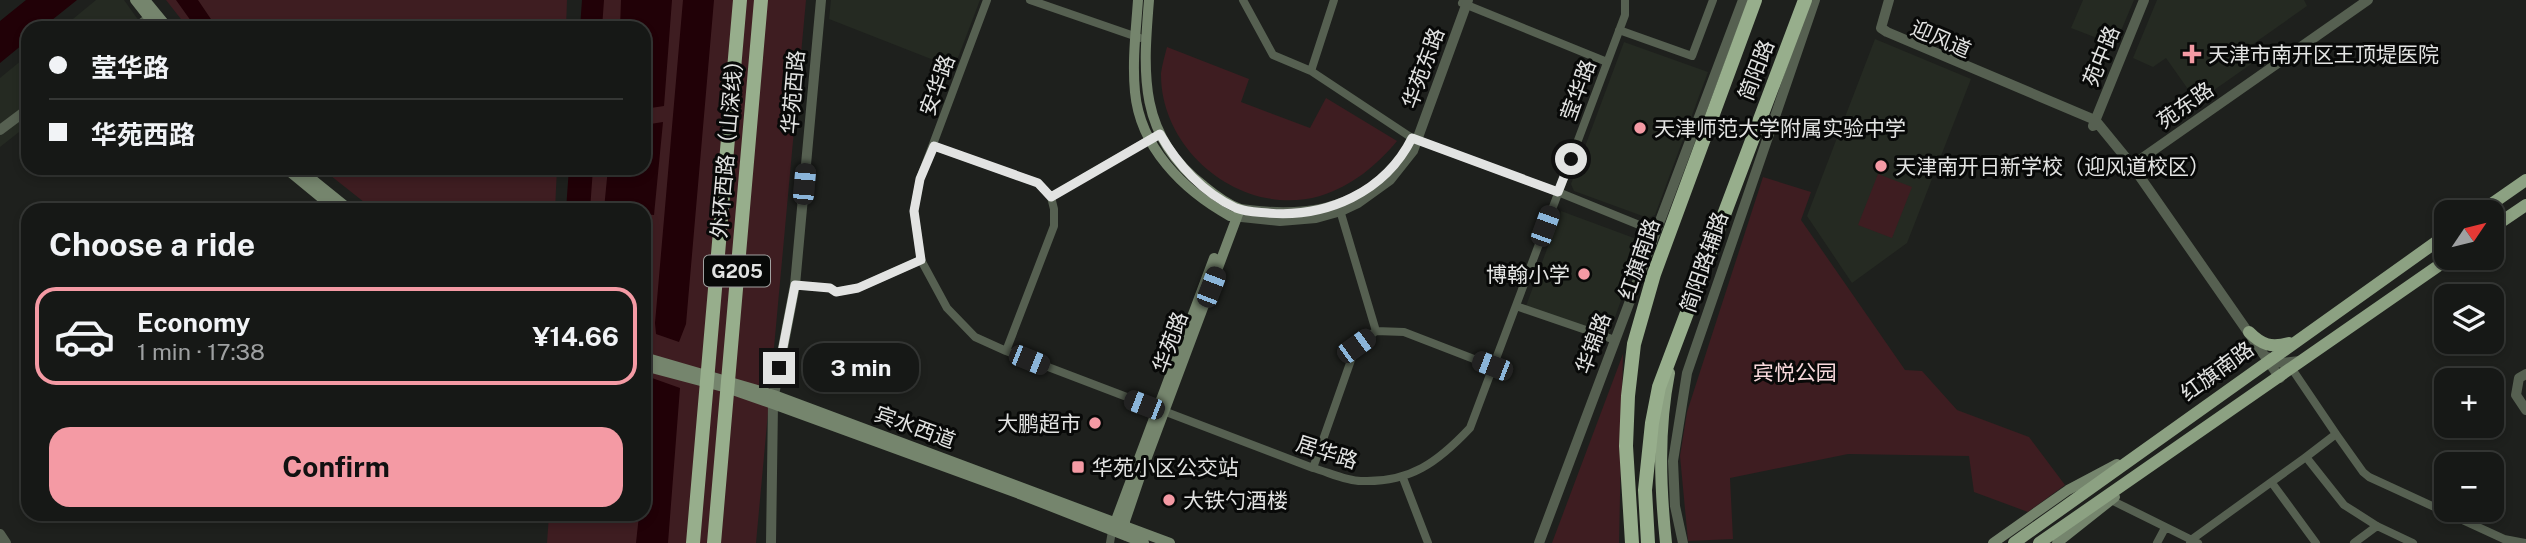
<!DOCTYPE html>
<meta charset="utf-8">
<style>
:root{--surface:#161816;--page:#1f211f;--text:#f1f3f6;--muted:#9ea0a1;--line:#353735;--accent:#f49aa4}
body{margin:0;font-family:"Public Sans","Noto Sans SC",sans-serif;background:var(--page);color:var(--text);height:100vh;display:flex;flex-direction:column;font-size:26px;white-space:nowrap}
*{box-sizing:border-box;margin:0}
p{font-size:23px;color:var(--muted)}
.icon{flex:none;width:38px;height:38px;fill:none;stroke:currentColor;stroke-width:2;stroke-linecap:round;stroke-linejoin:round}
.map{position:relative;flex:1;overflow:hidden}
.sheet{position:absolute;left:21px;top:203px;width:630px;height:318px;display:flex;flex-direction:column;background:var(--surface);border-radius:21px;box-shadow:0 4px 10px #0003,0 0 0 2px var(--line)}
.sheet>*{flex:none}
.hud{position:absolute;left:21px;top:21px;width:630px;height:154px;border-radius:21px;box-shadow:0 4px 10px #0003,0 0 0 2px var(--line);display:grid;align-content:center;height:154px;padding:0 28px;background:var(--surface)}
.needle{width:46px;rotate:55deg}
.tools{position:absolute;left:2434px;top:200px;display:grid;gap:14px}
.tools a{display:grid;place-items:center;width:70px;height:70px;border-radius:14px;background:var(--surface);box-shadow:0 4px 10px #0003,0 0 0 2px var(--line);font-size:35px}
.end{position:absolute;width:32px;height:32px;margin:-16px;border:9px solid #e2e3e2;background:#111;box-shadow:0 0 0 4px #111}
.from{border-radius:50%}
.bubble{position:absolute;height:49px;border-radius:21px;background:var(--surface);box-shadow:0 4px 10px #0003,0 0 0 2px var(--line);font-size:23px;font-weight:700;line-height:49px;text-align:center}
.car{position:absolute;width:21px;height:42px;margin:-21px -10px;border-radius:9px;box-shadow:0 0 5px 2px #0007;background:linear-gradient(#222 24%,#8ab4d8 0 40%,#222 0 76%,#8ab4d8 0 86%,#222 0)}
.hud b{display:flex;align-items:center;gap:24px;height:66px;font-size:26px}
.hud b+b{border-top:2px solid var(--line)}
.hud i{width:18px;height:18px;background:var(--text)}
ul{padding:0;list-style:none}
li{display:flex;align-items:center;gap:21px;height:98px;margin:0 14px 10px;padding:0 14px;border:4px solid transparent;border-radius:21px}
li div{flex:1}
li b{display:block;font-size:26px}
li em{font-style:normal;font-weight:700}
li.active{border-color:var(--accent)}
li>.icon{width:63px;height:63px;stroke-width:1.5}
h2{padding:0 28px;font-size:32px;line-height:84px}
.button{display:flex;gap:14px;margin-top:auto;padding:14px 28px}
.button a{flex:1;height:80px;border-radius:21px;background:var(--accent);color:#111;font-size:28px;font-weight:700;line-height:80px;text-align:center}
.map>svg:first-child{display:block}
.built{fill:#252a22}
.green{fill:#3e1d21}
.water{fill:#210107}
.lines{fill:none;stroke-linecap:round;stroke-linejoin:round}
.minor{stroke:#566051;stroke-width:8}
.tertiary{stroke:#566051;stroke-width:10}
.secondary{stroke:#75856d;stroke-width:10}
.primary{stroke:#8ca182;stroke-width:12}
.trunk{stroke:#97ae8c;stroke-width:14}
.route{stroke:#e2e3e2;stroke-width:9}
.poi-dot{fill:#f49aa4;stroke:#080908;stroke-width:2.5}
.labels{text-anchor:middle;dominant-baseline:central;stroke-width:6;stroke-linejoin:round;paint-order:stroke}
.shield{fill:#080908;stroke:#a1a2a1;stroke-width:2}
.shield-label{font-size:19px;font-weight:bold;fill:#e2e3e2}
.street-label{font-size:21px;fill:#e2e3e2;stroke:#080908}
.poi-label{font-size:21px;fill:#e2e3e2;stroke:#080908;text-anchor:start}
.park-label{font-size:21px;fill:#f8d8db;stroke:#080908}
</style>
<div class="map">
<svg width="2526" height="543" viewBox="0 0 2526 543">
<rect width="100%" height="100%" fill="#1e201d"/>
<path class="built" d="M96,0H124L144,28H62Z
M831,0H980L954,68L829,19Z
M2083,0H2134L2115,45L2071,28Z
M2157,0H2304L2307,6L2246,49L2254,62L2197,102L2166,58L2153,67L2133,58Z
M1875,39L1971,79L1907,243L1852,283L1807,216Z
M1624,42L1708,72L1655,215L1648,218L1574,191L1571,184Z
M28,55V125L0,147V78Z
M1561,211L1642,241L1608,337L1526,306Z"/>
<path class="green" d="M166,0H567L566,28H188Z
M583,0H806L756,543H547L549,515L644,514V210H569L572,168H644V28H581Z
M1167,47L1249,79L1241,102L1310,128L1326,98L1397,141C1376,166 1352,186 1320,196C1243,218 1160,152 1161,73C1162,65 1165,55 1167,47Z
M321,168H557L555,210H374Z
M1878,174L1912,187L1892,238L1858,225Z
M1763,177L1811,192L1801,220L1905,370L1922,371L1957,410L2029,437L2065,485L2028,512L1974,492L1969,456L1848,454L1730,478L1733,539L1688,541L1680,456L1687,412Z
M1623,354L1619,543H1552Z"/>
<path class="water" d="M26,0H77L42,28H28V40L0,63V21Z
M176,0H198L217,28H196Z
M582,0H604L602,28H580Z
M621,0H672L664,106L644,109V28H620Z
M683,0H714L686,324L679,342L656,334L655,323Z
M663,122L654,215L644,214V210L604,209L608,168H644V125Z
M569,168H593L590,210H566Z
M652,378L680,388L668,543H636L639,515L644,514V460Z"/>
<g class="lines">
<path class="minor" d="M987,0L920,179L914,211L921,260L947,308L975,337L1006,351L1313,468C1328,472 1346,481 1361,481C1410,483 1438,462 1470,428L1625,15V0
M1030,0L1140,38
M1243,0L1273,55L1311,71L1334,0
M1462,3L1607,62
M1619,30L1692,56L1713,0
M1311,71L1412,138L1558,192L1654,231
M934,146L1038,183L1051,197L1054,209V226L1006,351
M1051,197L1154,137
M1339,207L1376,331
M795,285L829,288L836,292L858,288L921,260
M1516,306L1615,340
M2290,366L2336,434L2363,472L2369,477L2504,539L2525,543
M2306,457L2336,434
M1313,468L1356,346L1376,331L1404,332L1492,366
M1403,478L1428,543
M2272,483L2316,543
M2111,500L2198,543
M1110,543L1112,531
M2157,543L2165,528
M2190,543L2191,540L2306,457L2344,505L2377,526L2413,543
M2354,543L2377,526"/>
<path class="tertiary" d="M136,28L149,18
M1881,28L1887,32L2095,120L2131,164L2280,378
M1881,28L1889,0
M2093,126L2144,0
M0,130L28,109
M2128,168L2368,0
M1240,209C1299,217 1354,213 1395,165
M1232,216L1280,221L1316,218L1341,211L1358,203L1390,180L1413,151L1468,0
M2267,357L2282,363L2300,361
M2526,374L2519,378L2516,395L2526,410
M774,395L795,285L821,0
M0,534L6,543
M771,543L773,404
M1539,543L1743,0
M1683,543L1675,506L1673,461L1687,373L1815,0"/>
<path class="secondary" d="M135,0L157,28
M145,0L168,28
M1138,0C1136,30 1132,61 1135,92C1140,147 1183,190 1230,216
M285,168L336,210
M298,168L350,210
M644,357L774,395L1170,543
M644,366L727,388L773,404L1022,495L1144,543
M1113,528L1214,258
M1126,536L1125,521L1143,468L1240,209C1227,204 1215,195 1204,186C1138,136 1143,74 1149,0
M1993,543L2068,490L2117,464
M2057,543L2115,497"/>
<path class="primary" d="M2480,212L2526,180
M2492,228L2526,205
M2249,332C2262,345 2271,348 2289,343
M1666,543C1660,486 1658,429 1669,373
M2014,543L2446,235
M2039,543L2451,257"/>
<path class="trunk" d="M693,543L740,0
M714,543L761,0
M1632,543L1626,446L1628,396L1634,344L1654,274L1755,0
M1648,543L1645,490L1652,423L1659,387L1805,0"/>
</g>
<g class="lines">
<path class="route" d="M779,368L795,285L830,288L836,292L858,288L921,260L914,211L920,179L934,146L1038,183L1051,197L1160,134C1177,164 1203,193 1236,208C1246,212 1258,212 1268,213C1327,218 1385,192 1412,138L1558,192L1571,159"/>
</g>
<g class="poi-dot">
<path d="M2188.5 43.5h7v7h7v7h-7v7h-7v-7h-7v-7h7z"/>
<circle cx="1640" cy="128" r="7"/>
<circle cx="1881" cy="166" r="7"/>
<circle cx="1584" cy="274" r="7"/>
<circle cx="1095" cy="423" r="7"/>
<rect x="1071" y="460" width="14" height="14" rx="3.5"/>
<circle cx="1169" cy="500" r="7"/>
</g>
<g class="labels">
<rect class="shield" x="704" y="255.5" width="66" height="31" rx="5"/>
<g class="shield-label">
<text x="737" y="271">G205</text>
</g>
<g class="street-label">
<text transform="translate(1941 39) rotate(23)">迎风道</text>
<text transform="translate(2101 56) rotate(-68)">苑中路</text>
<text transform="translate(1423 68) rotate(-70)">华苑东路</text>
<text transform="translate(1756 70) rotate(-69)">简阳路</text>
<text transform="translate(937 85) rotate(-70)">安华路</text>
<text transform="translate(1578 90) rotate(-70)">莹华路</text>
<text transform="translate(793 92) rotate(-85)">华苑西路</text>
<text transform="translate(2185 105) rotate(-35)">苑东路</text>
<text transform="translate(727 144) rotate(-85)">外环西路（山深线）</text>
<text transform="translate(1639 259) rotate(-71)">红旗南路</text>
<text transform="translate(1704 262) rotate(-71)">简阳路辅路</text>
<text transform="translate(1170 342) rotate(-70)">华苑路</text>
<text transform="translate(1593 343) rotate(-70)">华锦路</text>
<text transform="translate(2217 371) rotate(-36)">红旗南路</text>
<text transform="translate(915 427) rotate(20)">宾水西道</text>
<text transform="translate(1327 452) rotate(18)">居华路</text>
</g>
<g class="poi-label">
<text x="2208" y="54">天津市南开区王顶堤医院</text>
<text x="1654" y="128">天津师范大学附属实验中学</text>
<text x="1895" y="166">天津南开日新学校（迎风道校区）</text>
<text x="1570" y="274" text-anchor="end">博翰小学</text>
<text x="1081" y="423" text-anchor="end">大鹏超市</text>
<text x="1092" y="467">华苑小区公交站</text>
<text x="1183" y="500">大铁勺酒楼</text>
</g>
<g class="park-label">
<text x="1795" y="372">宾悦公园</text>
</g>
</g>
</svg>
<div class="tools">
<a><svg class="needle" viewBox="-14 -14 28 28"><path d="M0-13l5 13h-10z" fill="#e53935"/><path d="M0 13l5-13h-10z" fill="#9ea0a1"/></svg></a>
<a><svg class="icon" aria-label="layers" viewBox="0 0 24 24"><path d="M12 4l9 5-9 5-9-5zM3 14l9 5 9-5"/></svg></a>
<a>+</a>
<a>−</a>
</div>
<i class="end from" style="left:1571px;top:159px"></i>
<i class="end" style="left:779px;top:368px"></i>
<div class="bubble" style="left:803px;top:343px;width:116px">3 min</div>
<i class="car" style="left:804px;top:184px;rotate:5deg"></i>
<i class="car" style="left:1545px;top:226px;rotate:20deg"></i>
<i class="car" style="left:1211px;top:287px;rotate:21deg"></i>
<i class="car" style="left:1356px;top:346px;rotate:54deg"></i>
<i class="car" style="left:1029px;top:360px;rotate:112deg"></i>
<i class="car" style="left:1492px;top:366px;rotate:291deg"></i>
<i class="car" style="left:1144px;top:405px;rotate:291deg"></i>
<div class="hud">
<b><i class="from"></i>莹华路</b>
<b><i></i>华苑西路</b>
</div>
<section class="sheet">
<h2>Choose a ride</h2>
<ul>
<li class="active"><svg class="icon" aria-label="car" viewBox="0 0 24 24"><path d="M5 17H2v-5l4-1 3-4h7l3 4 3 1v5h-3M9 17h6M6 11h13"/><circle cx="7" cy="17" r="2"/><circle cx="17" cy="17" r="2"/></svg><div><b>Economy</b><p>1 min · 17:38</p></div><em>¥14.66</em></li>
</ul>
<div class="button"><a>Confirm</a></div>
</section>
</div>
